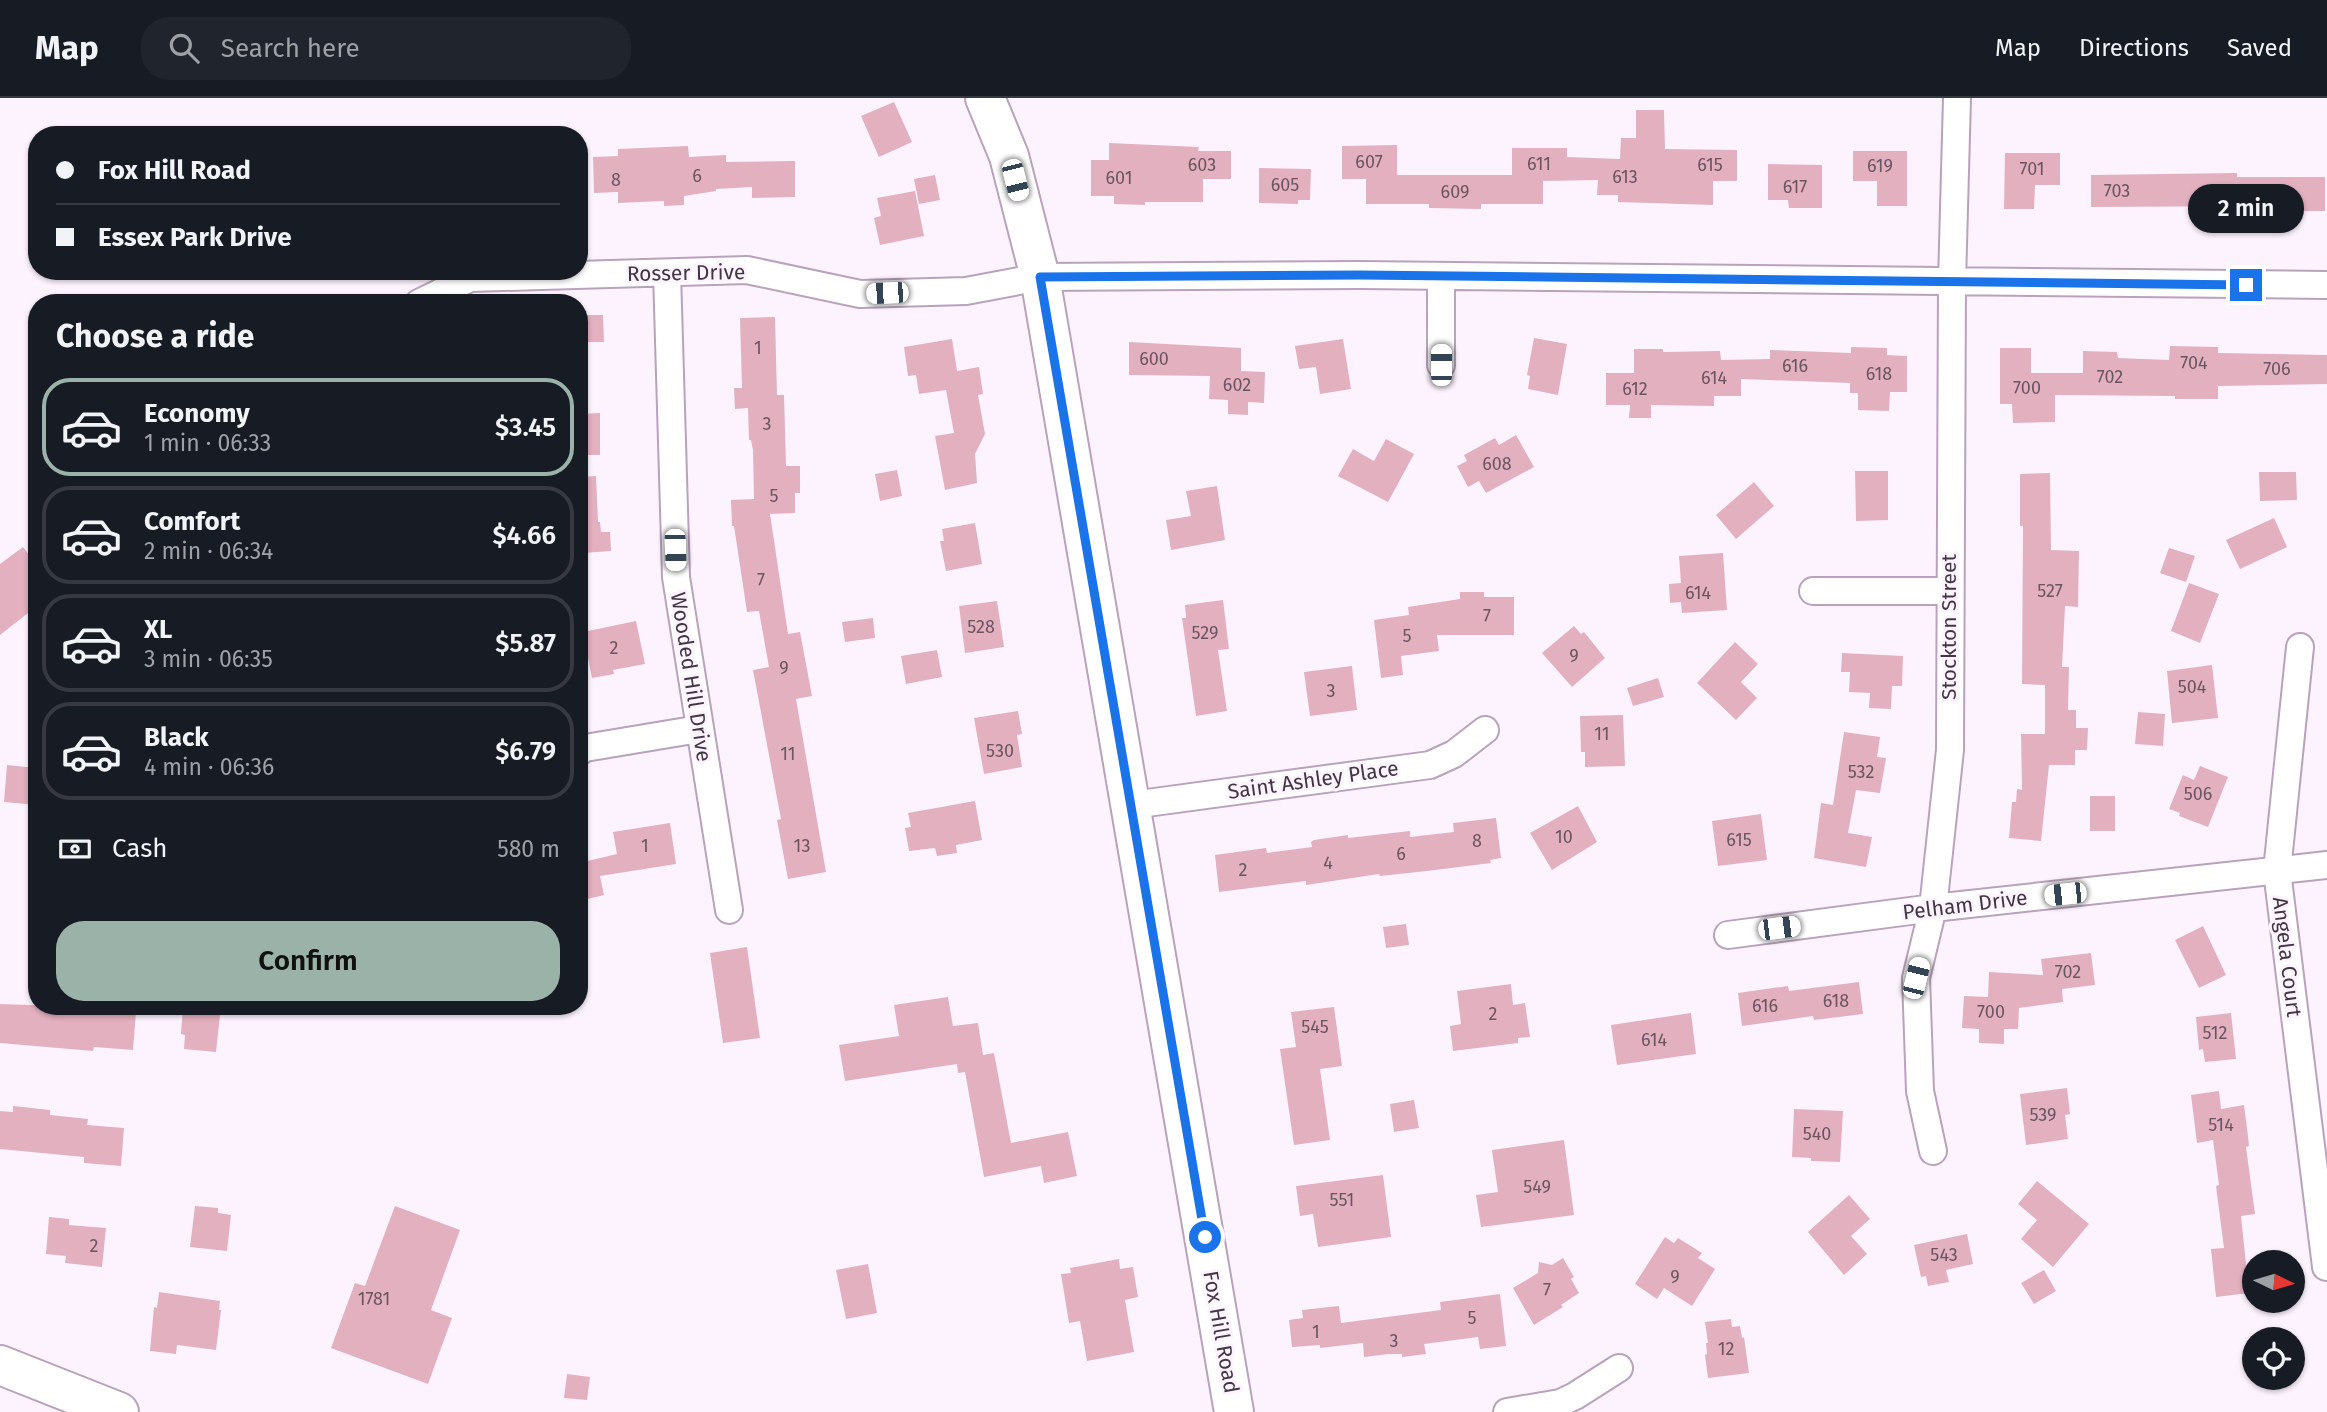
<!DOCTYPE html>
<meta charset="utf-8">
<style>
:root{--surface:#171b24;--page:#20242c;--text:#f1f3f6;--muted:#9ea1a6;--line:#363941;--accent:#9ab2a8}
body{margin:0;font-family:"Fira Sans",sans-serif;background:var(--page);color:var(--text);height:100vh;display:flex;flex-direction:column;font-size:26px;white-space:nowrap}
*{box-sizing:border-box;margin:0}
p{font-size:23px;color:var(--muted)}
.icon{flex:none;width:38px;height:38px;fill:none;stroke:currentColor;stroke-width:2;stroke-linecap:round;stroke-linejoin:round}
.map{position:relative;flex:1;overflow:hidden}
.sheet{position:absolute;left:28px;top:196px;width:560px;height:721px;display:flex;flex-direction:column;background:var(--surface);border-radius:28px;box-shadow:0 2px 5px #0004}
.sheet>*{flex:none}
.banner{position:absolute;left:28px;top:28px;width:560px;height:154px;border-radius:28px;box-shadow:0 2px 5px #0004;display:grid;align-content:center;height:154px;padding:0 28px;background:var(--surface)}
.needle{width:46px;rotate:95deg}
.tools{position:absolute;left:2242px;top:1152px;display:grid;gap:14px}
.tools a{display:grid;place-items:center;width:63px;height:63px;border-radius:50%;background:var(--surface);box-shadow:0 2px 5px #0004;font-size:35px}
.end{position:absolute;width:32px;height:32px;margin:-16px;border:9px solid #1a73e8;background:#fff;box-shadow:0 0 0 4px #fff}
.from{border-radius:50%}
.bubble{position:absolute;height:49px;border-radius:24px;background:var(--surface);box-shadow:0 2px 5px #0004;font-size:23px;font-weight:600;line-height:49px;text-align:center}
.car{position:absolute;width:21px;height:42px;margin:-21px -10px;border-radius:9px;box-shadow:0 0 5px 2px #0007;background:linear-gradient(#fff 24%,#345 0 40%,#fff 0 76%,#345 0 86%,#fff 0)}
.banner b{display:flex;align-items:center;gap:24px;height:66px;font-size:26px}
.banner b+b{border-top:2px solid var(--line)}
.banner i{width:18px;height:18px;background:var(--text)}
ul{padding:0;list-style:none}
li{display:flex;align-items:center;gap:21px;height:98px;margin:0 14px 10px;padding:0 14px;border:4px solid var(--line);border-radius:28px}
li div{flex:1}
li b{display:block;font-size:26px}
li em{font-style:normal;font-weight:600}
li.active{border-color:var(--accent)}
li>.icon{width:63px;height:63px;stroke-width:1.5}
h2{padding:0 28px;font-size:32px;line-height:84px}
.pay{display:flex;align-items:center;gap:18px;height:77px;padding:0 28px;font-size:26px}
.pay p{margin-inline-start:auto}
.cta{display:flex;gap:14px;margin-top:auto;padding:14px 28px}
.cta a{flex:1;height:80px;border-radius:28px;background:var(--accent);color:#111;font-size:28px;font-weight:600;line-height:80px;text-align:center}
header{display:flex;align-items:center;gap:42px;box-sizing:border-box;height:98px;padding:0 35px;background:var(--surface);border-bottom:2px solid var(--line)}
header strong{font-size:33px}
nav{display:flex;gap:38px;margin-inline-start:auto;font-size:24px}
.search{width:490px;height:63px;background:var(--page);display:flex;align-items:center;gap:18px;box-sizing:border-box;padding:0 24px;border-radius:28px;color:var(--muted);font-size:26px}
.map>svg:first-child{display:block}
.building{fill:#e3b0bf}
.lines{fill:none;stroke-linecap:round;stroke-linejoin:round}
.street-casing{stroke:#b9a2bc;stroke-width:30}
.secondary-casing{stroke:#b9a2bc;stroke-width:42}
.street{stroke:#fff;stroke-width:26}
.secondary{stroke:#fff;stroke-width:38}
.route{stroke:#1a73e8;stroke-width:9}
.labels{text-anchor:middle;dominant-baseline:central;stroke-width:6;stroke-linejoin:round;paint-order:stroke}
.number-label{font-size:18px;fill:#6a5561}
.street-label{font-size:21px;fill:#413742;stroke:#fdf3fe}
</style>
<header>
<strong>Map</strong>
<div class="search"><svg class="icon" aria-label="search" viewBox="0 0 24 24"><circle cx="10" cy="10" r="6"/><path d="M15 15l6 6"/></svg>Search here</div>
<nav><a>Map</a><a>Directions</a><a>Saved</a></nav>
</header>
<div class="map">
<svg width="2327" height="1314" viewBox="0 0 2327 1314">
<rect width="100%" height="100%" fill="#fdf3fe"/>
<path class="building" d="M894,4L912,44L879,59L861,18Z
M1636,12H1664L1665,51L1737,52V83H1713V107L1618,104V97H1597L1598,82L1543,83V106H1481V111L1429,110V106H1366V81H1342V48L1397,47V77H1512V50H1567V59L1620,61L1621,40H1636Z
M1109,45L1199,49L1198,53H1231V81H1203V104H1145V107L1114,106V98H1091V62H1109Z
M688,48L689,59L726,57V64L795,63V99L752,100V89L716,91V93L684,98V107L664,108V103L618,105V94L594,95L593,59L618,58V51Z
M1853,53H1907V108H1877V83H1853Z
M2005,55H2060V87H2035L2034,111H2004Z
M1768,66L1822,67V110H1789L1788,102H1768Z
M1259,70L1311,71L1310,102H1298V106L1259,105Z
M2237,75V79H2325V113H2267V108L2091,109V77Z
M935,77L940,102L919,106L914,81Z
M915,93L924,138L880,147L874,120L881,118L877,100Z
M582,217H603L604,244H583Z
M775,219L777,297H784L786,368H800V395H795V415L770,416L788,536L800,534L812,598L796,601L826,774L788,781L777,722L781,721L753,572L769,569L759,513L747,514L734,428H732L731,402L754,401L753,352L751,342H749L748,310L735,311L734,290H742L740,220Z
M1534,240L1567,246L1558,297L1528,291L1530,278L1527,277Z
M952,241L957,273L979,269L983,296L978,297L985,336L975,356L977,385L945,392L935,338L954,335L946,292L919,296L916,277L908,278L904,249Z
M1343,241L1351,291L1320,296L1316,269L1299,271L1295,248Z
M1129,244L1241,250V273L1265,274L1264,305L1248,304V317L1228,316V302L1209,301L1210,278L1129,277Z
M2170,248L2218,249V255L2327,257V286L2218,288V301H2175V298L2055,297V324L2013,325L2012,306H2000V250H2031V275H2083V253L2117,254L2118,260L2169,262Z
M1851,249L1887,250V257L1907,258V294H1890L1889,313L1858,312V295H1850V285L1741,281V298H1714V308L1651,307V320H1629L1630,307H1606V275H1634V251H1663V254L1720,253L1721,262L1770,261V252L1851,255Z
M600,315V357H579V316Z
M1516,337L1534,369L1486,395L1479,383L1468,389L1457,368L1467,363L1464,357L1495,340L1499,347Z
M1386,341L1414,356L1388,404L1338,378L1353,351L1374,363Z
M897,372L902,398L880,403L875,376Z
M1855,373H1888V422L1856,423Z
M2259,374H2296L2297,402L2260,403Z
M2050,375L2051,452L2079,453L2078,509L2065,508L2062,569H2069L2068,612H2076V630H2088L2087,652H2075V667H2049L2041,743L2009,740L2012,704H2016L2017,691L2022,692L2021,636H2045V587L2022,586L2023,428H2020V376Z
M596,378L598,424H600L601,434H610L611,453L583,455L582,445H579V379Z
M1754,384L1774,408L1736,441L1716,417Z
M1217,388L1225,442L1171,452L1166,422L1191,418L1186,393Z
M2274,420L2287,449L2240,471L2226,442Z
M975,425L982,466L946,473L940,443H944L942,431Z
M23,449L37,467V508L0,537V466Z
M2169,450L2195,458L2186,484L2160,475Z
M1723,455L1727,512L1682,515L1681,504L1670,505L1669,486L1681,485L1679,458Z
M2189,485L2219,496L2200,545L2171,533Z
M1460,494H1484V499H1514V537H1437L1439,553L1401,558L1403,577L1381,580L1374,522L1409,517L1408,509L1460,501Z
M1223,502L1229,551L1218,552L1227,613L1196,618L1182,520H1186L1185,507Z
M997,503L1004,549L965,555L959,508Z
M873,520L875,540L845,544L842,524Z
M636,523L645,566L613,572L614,576L592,580L583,534Z
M1574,528L1581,536L1584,534L1605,560L1572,589L1542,555Z
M1735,544L1758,566L1741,584L1757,600L1736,622L1697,585Z
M937,552L942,579L906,586L901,558Z
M1842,555L1903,558L1902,588H1892L1891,611L1869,610L1870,595L1849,594L1850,574H1841Z
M2212,567L2218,620L2172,625L2167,573Z
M1352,568L1357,612L1310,618L1304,574Z
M1658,580L1664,599L1633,608L1627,590Z
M1018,613L1022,636L1017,637L1022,669L984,676L974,620Z
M2138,614L2165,616L2163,648L2135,646Z
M1623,617L1625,668L1585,669V654H1581L1580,618Z
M1844,634L1880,639L1877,659L1886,660L1880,695L1856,692L1848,735L1872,739L1866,769L1814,760L1821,705L1833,707Z
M7,667L37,670V707L4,704Z
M2200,668L2228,679L2208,729L2179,718L2180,715L2169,711L2183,677L2194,682Z
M2090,698H2115V733H2090Z
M975,703L982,742L956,747L957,755L937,758L935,750L909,753L905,730L911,729L908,715Z
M1578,708L1597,744L1552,772L1530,735Z
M1761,716L1767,762L1718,768L1712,723Z
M1496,720L1501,760L1490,762L1491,765L1427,773L1380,778L1379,776L1306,787V783L1219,794L1215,757L1266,750L1267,755L1312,749L1311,744L1314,742L1348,737V740L1410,733V739L1454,734L1453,725Z
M670,725L676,766L600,778L604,797L579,803V765L617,756L613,734Z
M1406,826L1409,847L1386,850L1383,829Z
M2203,828L2226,877L2199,890L2175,842Z
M747,849L760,940L723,945L710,855Z
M2091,855L2095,887L2062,891L2063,904L2019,910L2018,931H2004V946L1979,945V931L1962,930L1964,898L1988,899L1989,874L2043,877L2041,861Z
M1859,884L1863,916L1814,922L1813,918L1742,928L1738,895L1788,888L1789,893Z
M1511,886L1513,907L1525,905L1530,939L1518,940V945L1453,953L1450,928L1461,926L1457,893Z
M948,899L953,928L978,925L983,957L994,955L1011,1045L1068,1034L1077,1078L1044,1085L1041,1068L984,1079L965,974L958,975L957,966L845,983L839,947L899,938L894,907Z
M0,906L59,908L58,913L97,916V911L136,914L133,952L94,949L93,953L0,945Z
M183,908H221L216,954L184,951L185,937L181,936Z
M1334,909L1342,968L1320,971L1330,1042L1294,1047L1280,951L1296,949L1291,914Z
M1691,915L1696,956L1617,967L1611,927Z
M2231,915L2236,961L2205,964L2203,951L2199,952L2196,919Z
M2067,990L2070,1016L2065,1017L2068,1041L2026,1047L2020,996Z
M2219,993L2221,1011L2244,1007L2248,1038L2249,1048L2246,1049L2255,1116L2241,1118L2249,1195L2216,1199L2211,1151L2224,1150L2216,1088L2219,1087L2213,1042L2197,1045L2191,997Z
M1414,1002L1419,1030L1394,1034L1390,1006Z
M13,1008L50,1012V1017L88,1021L87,1027L124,1030L121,1068L84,1065V1059L0,1051V1013L13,1014Z
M1794,1011L1843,1013L1840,1064L1811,1063V1060L1792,1059Z
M1564,1042L1574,1117L1481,1129L1476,1097L1498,1094L1492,1052Z
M1383,1077L1391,1139L1318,1149L1313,1116L1300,1118L1296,1088Z
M2037,1083L2089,1126L2053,1169L2021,1141L2037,1122L2018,1106Z
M1849,1097L1870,1121L1851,1138L1867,1156L1844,1177L1808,1134Z
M195,1108L218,1110V1115L231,1117L227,1153L190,1149Z
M395,1108L460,1132L431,1212L452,1220L428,1286L331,1250L355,1185L365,1188Z
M49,1119L69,1121V1127L106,1130L102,1169L65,1165L66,1158L46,1156Z
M1967,1136L1973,1166L1946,1172L1949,1184L1928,1188L1926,1178L1921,1179L1914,1147Z
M1665,1139L1674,1145L1678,1140L1702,1155L1698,1160L1715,1171L1692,1208L1664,1190L1657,1201L1635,1186Z
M1563,1160L1574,1179L1571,1181L1579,1195L1561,1207L1563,1209L1534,1227L1513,1190L1538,1175L1539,1164L1552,1167Z
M1119,1161L1120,1171L1133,1169L1138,1199L1125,1202L1134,1254L1087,1263L1080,1223L1069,1225L1061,1176L1071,1175L1070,1170Z
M868,1166L877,1215L846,1221L836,1172Z
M2044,1172L2056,1193L2034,1206L2021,1185Z
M159,1194L220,1203L219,1212H221L216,1252L177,1247L176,1256L150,1253L154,1209L157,1210Z
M1500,1196L1506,1248L1480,1251L1478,1239L1424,1246L1426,1256L1402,1259V1256H1389L1364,1259L1363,1245L1320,1250V1247L1292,1249L1289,1222L1303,1220L1302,1212L1339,1208L1341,1225L1441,1212L1440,1204Z
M1731,1221L1732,1229L1740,1228L1742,1240L1744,1239L1749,1275L1708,1280L1705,1257L1707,1256L1706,1245H1708L1705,1224Z
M567,1276L590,1279L587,1302L564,1300Z"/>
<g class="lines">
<g class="street-casing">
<path id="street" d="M667,175L676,479L729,812
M419,205L470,180L747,172L860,196L966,193L1040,179L1360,177L2327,187
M1441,267V178
M1813,493H1949
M2300,549L2277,773L2326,1169
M579,654L585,650L699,631
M1132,707L1430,667L1454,656L1485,632
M1728,837L1933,810L2327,767
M1933,1053L1920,993L1916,880L1933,810L1950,652L1952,184L1957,0
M1507,1314L1560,1305L1575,1298L1619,1270"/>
</g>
<g class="secondary-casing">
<path id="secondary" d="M985,0L1009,58L1040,179L1234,1314
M0,1267L119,1314"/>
</g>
<use href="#street" class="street"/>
<use href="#secondary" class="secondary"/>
</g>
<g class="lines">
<path class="route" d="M1205,1139L1040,179L1360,177L2246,187"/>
</g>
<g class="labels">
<g class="number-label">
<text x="1369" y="64">607</text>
<text x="1539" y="66">611</text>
<text x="1202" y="67">603</text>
<text x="1710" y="67">615</text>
<text x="1880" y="68">619</text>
<text x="2032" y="71">701</text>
<text x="697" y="78">6</text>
<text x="1625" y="79">613</text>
<text x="1119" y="80">601</text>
<text x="616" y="82">8</text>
<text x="1285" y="87">605</text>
<text x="1795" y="89">617</text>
<text x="2117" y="93">703</text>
<text x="1455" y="94">609</text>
<text x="758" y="250">1</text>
<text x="1154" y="261">600</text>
<text x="2194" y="265">704</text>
<text x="1795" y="268">616</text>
<text x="2277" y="271">706</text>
<text x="1879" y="276">618</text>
<text x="2110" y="279">702</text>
<text x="1714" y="280">614</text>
<text x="1237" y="287">602</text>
<text x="2027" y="290">700</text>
<text x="1635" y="291">612</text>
<text x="767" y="326">3</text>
<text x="1497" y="366">608</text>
<text x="774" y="398">5</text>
<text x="761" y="482">7</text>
<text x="2050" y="493">527</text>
<text x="1698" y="495">614</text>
<text x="1487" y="518">7</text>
<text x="981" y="529">528</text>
<text x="1205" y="535">529</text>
<text x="1407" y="538">5</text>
<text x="614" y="550">2</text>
<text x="1574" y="558">9</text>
<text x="784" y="570">9</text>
<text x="2192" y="589">504</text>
<text x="1331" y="593">3</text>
<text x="1602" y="636">11</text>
<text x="1000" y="653">530</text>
<text x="788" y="656">11</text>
<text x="1861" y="674">532</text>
<text x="2198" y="696">506</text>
<text x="1564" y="739">10</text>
<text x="1739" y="742">615</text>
<text x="1477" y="743">8</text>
<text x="645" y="748">1</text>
<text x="802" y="748">13</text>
<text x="1401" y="756">6</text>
<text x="1328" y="765">4</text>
<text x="1243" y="772">2</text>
<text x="2068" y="874">702</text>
<text x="1836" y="903">618</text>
<text x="1765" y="908">616</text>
<text x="1991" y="914">700</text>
<text x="1493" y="916">2</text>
<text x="1315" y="929">545</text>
<text x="2215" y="935">512</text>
<text x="1654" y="942">614</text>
<text x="2043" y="1017">539</text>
<text x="2221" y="1027">514</text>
<text x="1817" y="1036">540</text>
<text x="1537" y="1089">549</text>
<text x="1342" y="1102">551</text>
<text x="94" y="1148">2</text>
<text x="1944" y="1157">543</text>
<text x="1675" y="1179">9</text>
<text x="1547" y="1192">7</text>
<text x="374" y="1201">1781</text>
<text x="1472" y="1220">5</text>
<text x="1316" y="1234">1</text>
<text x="1394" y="1243">3</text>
<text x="1726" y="1251">12</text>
</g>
<g class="street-label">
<text transform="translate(686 175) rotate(-1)">Rosser Drive</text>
<text transform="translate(1949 529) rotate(-90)">Stockton Street</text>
<text transform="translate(691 579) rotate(81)">Wooded Hill Drive</text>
<text transform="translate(1313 682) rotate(-8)">Saint Ashley Place</text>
<text transform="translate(1965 807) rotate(-7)">Pelham Drive</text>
<text transform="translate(2287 859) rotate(83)">Angela Court</text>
<text transform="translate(1221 1234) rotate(80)">Fox Hill Road</text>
</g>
</g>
</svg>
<div class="tools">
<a><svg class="needle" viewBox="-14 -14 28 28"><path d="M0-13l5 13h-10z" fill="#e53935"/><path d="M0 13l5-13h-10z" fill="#9ea1a6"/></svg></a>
<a><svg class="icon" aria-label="locate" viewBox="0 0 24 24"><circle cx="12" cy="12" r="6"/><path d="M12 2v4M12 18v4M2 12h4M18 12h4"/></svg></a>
</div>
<i class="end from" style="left:1205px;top:1139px"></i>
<i class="end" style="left:2246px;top:187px"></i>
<div class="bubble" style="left:2188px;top:86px;width:116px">2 min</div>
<i class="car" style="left:1015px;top:82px;rotate:166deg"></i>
<i class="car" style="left:887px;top:195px;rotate:268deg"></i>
<i class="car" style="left:1441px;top:267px;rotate:0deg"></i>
<i class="car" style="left:675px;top:452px;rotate:178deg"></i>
<i class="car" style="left:2065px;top:796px;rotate:264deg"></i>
<i class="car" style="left:1779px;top:830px;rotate:83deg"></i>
<i class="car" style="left:1916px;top:880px;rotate:14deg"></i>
<div class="banner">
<b><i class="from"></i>Fox Hill Road</b>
<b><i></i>Essex Park Drive</b>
</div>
<section class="sheet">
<h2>Choose a ride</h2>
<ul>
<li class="active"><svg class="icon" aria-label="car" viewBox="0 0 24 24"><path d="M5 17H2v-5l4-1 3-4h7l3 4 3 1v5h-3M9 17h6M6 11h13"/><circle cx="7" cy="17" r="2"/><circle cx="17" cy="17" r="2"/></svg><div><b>Economy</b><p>1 min · 06:33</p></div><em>$3.45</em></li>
<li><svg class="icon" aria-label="car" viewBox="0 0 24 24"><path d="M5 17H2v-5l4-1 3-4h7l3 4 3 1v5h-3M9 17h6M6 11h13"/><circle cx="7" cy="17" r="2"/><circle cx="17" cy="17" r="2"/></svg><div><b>Comfort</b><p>2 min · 06:34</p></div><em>$4.66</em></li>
<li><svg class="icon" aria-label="car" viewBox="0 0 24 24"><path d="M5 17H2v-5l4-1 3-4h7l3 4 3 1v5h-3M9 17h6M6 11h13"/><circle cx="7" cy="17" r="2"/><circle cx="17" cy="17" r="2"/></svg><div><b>XL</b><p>3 min · 06:35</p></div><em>$5.87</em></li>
<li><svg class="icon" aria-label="car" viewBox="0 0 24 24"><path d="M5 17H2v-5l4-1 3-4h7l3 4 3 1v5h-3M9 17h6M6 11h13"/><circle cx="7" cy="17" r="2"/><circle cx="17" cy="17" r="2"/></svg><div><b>Black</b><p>4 min · 06:36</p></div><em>$6.79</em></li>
</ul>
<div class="pay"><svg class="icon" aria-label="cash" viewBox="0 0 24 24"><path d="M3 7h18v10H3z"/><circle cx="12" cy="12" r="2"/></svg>Cash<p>580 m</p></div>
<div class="cta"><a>Confirm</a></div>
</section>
</div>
